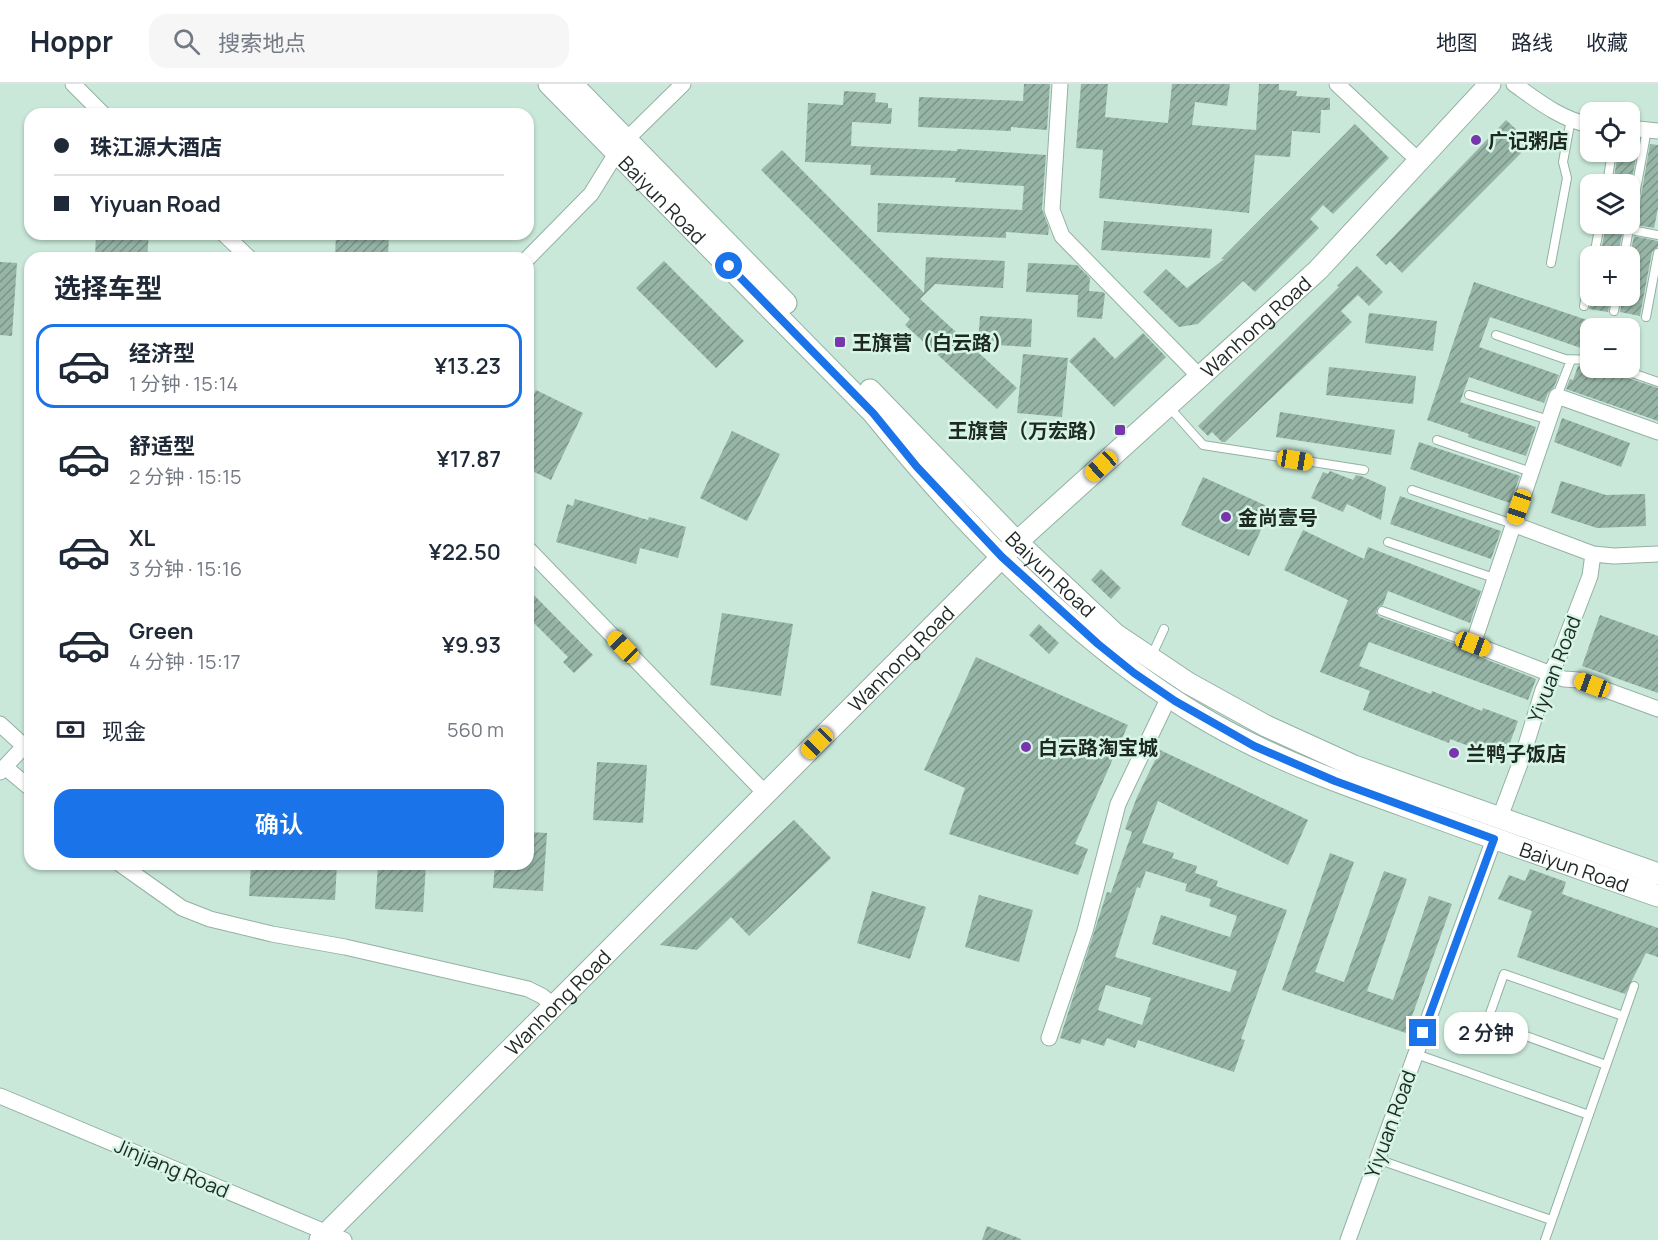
<!DOCTYPE html>
<html lang="zh">
<meta charset="utf-8">
<style>
:root{--surface:#fff;--page:#f6f6f7;--text:#1f2937;--muted:#747a83;--line:#e0e1e3;--accent:#1a73e8}
body{margin:0;font-family:Manrope,"Noto Sans SC",sans-serif;background:var(--page);color:var(--text);height:100vh;display:flex;flex-direction:column;font-size:22px;white-space:nowrap}
*{box-sizing:border-box;margin:0}
p{font-size:20px;color:var(--muted)}
.icon{flex:none;width:33px;height:33px;fill:none;stroke:currentColor;stroke-width:2;stroke-linecap:round;stroke-linejoin:round}
.map{position:relative;flex:1;overflow:hidden}
.drawer{position:absolute;left:24px;top:168px;width:510px;height:618px;display:flex;flex-direction:column;background:var(--surface);border-radius:18px;box-shadow:0 2px 4px #0004}
.drawer>*{flex:none}
.banner{position:absolute;left:24px;top:24px;width:510px;height:132px;border-radius:18px;box-shadow:0 2px 4px #0004;display:grid;align-content:center;height:132px;padding:0 30px;background:var(--surface)}
.tools{position:absolute;left:1580px;top:18px;display:grid;gap:12px}
.tools a{display:grid;place-items:center;width:60px;height:60px;border-radius:12px;background:var(--surface);box-shadow:0 2px 4px #0004;font-size:30px}
.end{position:absolute;width:27px;height:27px;margin:-14px;border:8px solid #1a73e8;background:#fff;box-shadow:0 0 0 3px #fff}
.from{border-radius:50%}
.bubble{position:absolute;height:42px;border-radius:18px;background:var(--surface);box-shadow:0 2px 4px #0004;font-size:20px;font-weight:600;line-height:42px;text-align:center}
.car{position:absolute;width:18px;height:36px;margin:-18px -9px;border-radius:8px;box-shadow:0 0 4px 2px #0007;background:linear-gradient(#f5c518 24%,#345 0 40%,#f5c518 0 76%,#345 0 86%,#f5c518 0)}
.banner b{display:flex;align-items:center;gap:21px;height:57px;font-size:22px}
.banner b+b{border-top:2px solid var(--line)}
.banner i{width:15px;height:15px;background:var(--text)}
ul{padding:0;list-style:none}
li{display:flex;align-items:center;gap:18px;height:84px;margin:0 12px 9px;padding:0 18px;border:3px solid transparent;border-radius:18px}
li div{flex:1}
li b{display:block;font-size:22px}
li em{font-style:normal;font-weight:600}
li.on{border-color:var(--accent)}
li>.icon{width:54px;height:54px;stroke-width:1.5}
h2{padding:0 30px;font-size:27px;line-height:72px}
.pay{display:flex;align-items:center;gap:15px;height:66px;padding:0 30px;font-size:22px}
.pay p{margin-inline-start:auto}
.action{display:flex;gap:12px;margin-top:auto;padding:12px 30px}
.action a{flex:1;height:69px;border-radius:18px;background:var(--accent);color:#fff;font-size:24px;font-weight:600;line-height:69px;text-align:center}
header{display:flex;align-items:center;gap:36px;box-sizing:border-box;height:84px;padding:0 30px;background:var(--surface);border-bottom:2px solid var(--line)}
header strong{font-size:28px}
nav{display:flex;gap:33px;margin-inline-start:auto;font-size:21px}
.search{width:420px;height:54px;background:var(--page);display:flex;align-items:center;gap:15px;box-sizing:border-box;padding:0 21px;border-radius:18px;color:var(--muted);font-size:22px}
.map>svg:first-child{display:block}
.building{fill:url(#building-hatch);fill-rule:evenodd}
.lines{fill:none;stroke-linecap:round;stroke-linejoin:round}
.lane-casing{stroke:#93b1a3;stroke-width:10}
.street-casing{stroke:#93b1a3;stroke-width:17}
.secondary-casing{stroke:#93b1a3;stroke-width:23}
.lane{stroke:#fff;stroke-width:8}
.street{stroke:#fff;stroke-width:15}
.secondary{stroke:#fff;stroke-width:21}
.route{stroke:#1a73e8;stroke-width:8}
.poi-dot{fill:#7736ab;stroke:#d6f5e6;stroke-width:2}
.labels{text-anchor:middle;dominant-baseline:central;stroke-width:5;stroke-linejoin:round;paint-order:stroke}
.poi-label{font-size:20px;font-weight:bold;fill:#1e2924;stroke:#d6f5e6;text-anchor:start}
.street-label{font-size:20px;fill:#1e2924;stroke:#d6f5e6}
</style>
<header>
<strong>Hoppr</strong>
<div class="search"><svg class="icon" aria-label="search" viewBox="0 0 24 24"><circle cx="10" cy="10" r="6"/><path d="M15 15l6 6"/></svg>搜索地点</div>
<nav><a>地图</a><a>路线</a><a>收藏</a></nav>
</header>
<div class="map">
<svg width="1658" height="1156" viewBox="0 0 1658 1156">
<defs>
<pattern id="building-hatch" width="6" height="6" patternUnits="userSpaceOnUse" patternTransform="scale(1.5)"><rect width="6" height="6" fill="#97b5a7"/><path d="M-1 1l2-2M0 6l6-6M5 7l2-2" fill="none" stroke="#7b9388"/></pattern>
</defs>
<rect width="100%" height="100%" fill="#c9e8d9"/>
<path class="building" d="M1024,0H1050L1047,46L1011,43V47L918,43L919,13L1023,17Z
M1081,0H1108L1105,33L1168,39L1172,0H1230L1227,22L1195,18L1192,41L1256,46L1259,0H1279V6L1297,7L1296,12L1330,14V26H1321L1320,49L1292,47L1290,73L1255,71L1249,129L1099,114L1103,66L1076,64Z
M844,7L876,9L875,18L888,19V24H892L891,40L852,38L851,62L957,67V65L1046,71L1042,125L1049,144L1048,151L1006,148V154L877,148L878,119L1022,126L1024,102L955,98L956,94L870,91L871,81L805,78L808,19L843,21Z
M1506,36L1518,47L1514,52L1526,64L1402,189L1390,177L1386,181L1376,171Z
M1355,40L1389,74L1333,130L1323,121L1310,135L1319,144L1255,208L1243,197L1198,240L1179,243L1143,208L1166,185L1187,204L1224,175H1221Z
M1629,56L1639,58L1629,111V100H1613L1618,68H1629Z
M1650,60L1658,61V124L1654,144L1636,141Z
M782,66L924,209L926,173L1005,177L1003,204L935,200L920,215L1017,304L997,325L905,241L910,235L761,86Z
M1104,137L1212,145L1210,174L1101,166Z
M1605,147L1622,150L1618,172H1600Z
M96,150H149L147,174H95Z
M336,150H389L388,174L335,173Z
M1634,152L1658,157V163L1652,168L1640,232L1620,228L1623,212H1629V175Z
M664,177L744,257L716,284L636,204Z
M0,178L17,179L12,252L0,251Z
M1028,179L1077,181L1090,194L1089,207L1103,208L1105,210L1102,235L1077,233L1078,211L1026,208Z
M1357,182L1383,208L1369,222L1358,211L1341,227L1352,238L1225,358H1222L1212,348L1208,352L1198,342L1339,203L1337,202Z
M1474,198L1590,237L1581,264L1490,233L1479,263L1559,291L1554,303L1548,309L1544,319L1469,293L1460,318L1536,343L1526,372L1468,353L1469,350L1427,336Z
M1592,212H1611L1608,228L1589,225Z
M1369,229L1437,237L1433,267L1365,259Z
M980,232L1032,235L1031,263L978,260Z
M1143,249L1166,273L1114,323L1069,277L1094,253L1115,275Z
M1023,270L1068,274L1062,333L1017,329Z
M1578,282L1598,284L1658,304V337L1566,305L1570,295L1573,296Z
M1329,283L1416,292L1413,320L1326,311Z
M536,306L583,329L551,396L528,385V323Z
M1280,328L1395,346L1391,371L1276,353Z
M1562,334L1630,359L1621,383L1554,358Z
M732,347L780,370L747,437L700,414Z
M1419,358L1520,392L1510,419L1410,385Z
M1330,387L1353,396L1356,391L1361,392L1386,403L1381,436L1347,420L1343,428L1311,414L1323,388L1328,390Z
M1203,393L1271,424L1249,472L1181,441Z
M1561,397L1606,411L1645,410L1646,442L1597,444L1551,429Z
M1400,412L1501,447L1491,475L1390,440Z
M575,415L648,436L649,433L686,443L678,474L640,464L636,480L556,458L567,420L573,422Z
M1303,446L1364,475L1368,463L1481,507L1470,539L1388,507L1383,521L1378,523L1376,529L1380,533L1464,563L1470,569L1536,595L1528,616L1369,558L1359,582L1431,610L1432,607L1482,627L1483,624L1518,637L1504,675L1450,655L1449,659L1363,626L1370,607L1320,588L1348,516L1284,486Z
M1101,485L1121,504L1111,515L1091,496Z
M528,505L593,571L574,589L563,578L568,573L528,533Z
M722,529L793,540L781,612L710,601Z
M1600,531L1658,552V609L1582,582Z
M1039,540L1059,559L1049,570L1029,551Z
M976,573L1128,641L1075,760L1088,765L1078,791L949,750L965,704L924,686Z
M1160,666L1308,736L1288,781L1158,717L1142,759L1174,769L1172,774L1197,782L1195,789L1218,797L1216,802L1287,826L1241,955L1245,956L1234,988L1138,956L1135,964L1107,954L1104,962L1082,955L1080,960L1060,954L1107,808L1111,809L1132,748L1125,745L1137,713ZM1146,787L1187,800L1185,807L1211,815L1209,822L1237,832L1230,853L1161,831L1152,860L1237,887L1230,908L1115,873L1137,803L1140,804ZM1106,901L1151,914L1142,941L1098,926Z
M597,678L647,681L643,739L593,736Z
M794,736L831,774L749,852L731,833L697,866L660,861Z
M528,748L547,749L543,807L493,804L495,780H528Z
M1330,769L1354,778L1315,888L1344,898L1384,787L1407,795L1367,907L1393,916L1429,812L1452,820L1406,949L1282,906Z
M251,780H337L335,816L249,812Z
M378,780H426L423,828L375,825Z
M1530,785L1566,798L1562,810L1658,844V873L1646,869L1625,910L1517,873L1532,827L1498,815L1509,791L1525,797Z
M872,807L926,823L910,875L857,859Z
M979,811L1033,826L1019,878L965,863Z
M987,1142L1021,1155V1156H982Z"/>
<g class="lines">
<g class="lane-casing">
<path id="lane" d="M1607,100L1612,68
M1600,140L1658,151
M1594,172L1600,140
M1624,172L1647,45
M1551,179L1567,94L1563,78L1571,35
M1584,222L1590,192
M1614,227L1617,212
M1646,233L1658,169
M1496,251L1565,275L1590,276
M1618,284L1658,298
M1469,311L1549,336
M1557,312L1571,276
M1169,323L1203,361L1364,386
M1437,356L1531,388
M1412,406L1513,440
M1388,458L1494,494
M1382,527L1473,560
M1151,573L1164,545
M1416,970L1589,1031
M1606,981L1487,938L1504,890L1623,932
M1377,1075L1551,1136
M1545,1156L1634,902"/>
</g>
<g class="street-casing">
<path id="street" d="M73,0L103,30
M1060,0L1052,126L1062,152L1200,293
M1337,0L1419,77
M1514,0C1538,17 1560,35 1590,41
M1629,44L1658,47
M224,150L249,174
M528,174L591,110L617,68L627,55L683,0
M1658,348L1557,312L1473,560L1564,595L1579,596L1658,625
M1513,440L1593,470L1614,472L1658,470
M528,465L766,710
M0,640L24,662
M5,683L30,704
M0,688L30,656
M1500,733L1521,677L1543,606L1560,570L1590,492L1593,470
M120,780L182,824L210,835L272,850L345,863L528,905L542,912L554,922
M1049,954L1085,847L1118,720L1169,613
M0,1012L344,1156
M1348,1156L1494,755"/>
</g>
<g class="secondary-casing">
<g id="secondary">
<path id="s1" d="M549,0L873,329C975,455 1108,592 1255,662C1306,687 1360,706 1413,725C1494,755 1576,783 1658,812"/>
<path d="M572,0L786,219"/>
<path id="s2" d="M870,306L1017,458L1115,550L1188,599L1266,642L1354,682L1658,790"/>
<path id="s3" d="M320,1156L1017,458L1318,186L1490,0"/>
</g>
</g>
<use href="#lane" class="lane"/>
<use href="#street" class="street"/>
<use href="#secondary" class="secondary"/>
</g>
<g class="lines">
<path class="route" d="M729,182L873,329L917,383L1002,473L1098,560L1134,589L1175,617L1254,662L1335,697L1494,755L1423,949"/>
</g>
<g class="poi-dot">
<circle cx="1476" cy="56" r="6"/>
<rect x="834" y="252" width="12" height="12" rx="3"/>
<rect x="1114" y="340" width="12" height="12" rx="3"/>
<circle cx="1226" cy="433" r="6"/>
<circle cx="1026" cy="663" r="6"/>
<circle cx="1454" cy="669" r="6"/>
</g>
<g class="labels">
<g class="poi-label">
<text x="1488" y="56">广记粥店</text>
<text x="852" y="258">王旗营（白云路）</text>
<text x="1108" y="346" text-anchor="end">王旗营（万宏路）</text>
<text x="1238" y="433">金尚壹号</text>
<text x="1038" y="663">白云路淘宝城</text>
<text x="1466" y="669">兰鸭子饭店</text>
</g>
<g class="street-label">
<text stroke="none"><textPath href="#s1" startOffset="162">Baiyun Road</textPath></text>
<text stroke="none"><textPath href="#s3" startOffset="1308">Wanhong Road</textPath></text>
<text stroke="none"><textPath href="#s2" startOffset="258">Baiyun Road</textPath></text>
<text stroke="none"><textPath href="#s3" startOffset="822">Wanhong Road</textPath></text>
<text transform="translate(1554 585) rotate(-69)">Yiyuan Road</text>
<text stroke="none"><textPath href="#s1" startOffset="1314">Baiyun Road</textPath></text>
<text stroke="none"><textPath href="#s3" startOffset="336">Wanhong Road</textPath></text>
<text transform="translate(1390 1040) rotate(-70)">Yiyuan Road</text>
<text transform="translate(172 1084) rotate(23)">Jinjiang Road</text>
</g>
</g>
</svg>
<div class="tools">
<a><svg class="icon" aria-label="locate" viewBox="0 0 24 24"><circle cx="12" cy="12" r="6"/><path d="M12 2v4M12 18v4M2 12h4M18 12h4"/></svg></a>
<a><svg class="icon" aria-label="layers" viewBox="0 0 24 24"><path d="M12 4l9 5-9 5-9-5zM3 14l9 5 9-5"/></svg></a>
<a>+</a>
<a>−</a>
</div>
<i class="end from" style="left:729px;top:182px"></i>
<i class="end" style="left:1423px;top:949px"></i>
<div class="bubble" style="left:1444px;top:928px;width:84px">2 分钟</div>
<i class="car" style="left:1295px;top:376px;rotate:99deg"></i>
<i class="car" style="left:1101px;top:382px;rotate:228deg"></i>
<i class="car" style="left:1519px;top:423px;rotate:199deg"></i>
<i class="car" style="left:1473px;top:560px;rotate:111deg"></i>
<i class="car" style="left:623px;top:563px;rotate:316deg"></i>
<i class="car" style="left:1592px;top:601px;rotate:290deg"></i>
<i class="car" style="left:817px;top:659px;rotate:225deg"></i>
<div class="banner">
<b><i class="from"></i>珠江源大酒店</b>
<b><i></i>Yiyuan Road</b>
</div>
<section class="drawer">
<h2>选择车型</h2>
<ul>
<li class="on"><svg class="icon" aria-label="car" viewBox="0 0 24 24"><path d="M5 17H2v-5l4-1 3-4h7l3 4 3 1v5h-3M9 17h6M6 11h13"/><circle cx="7" cy="17" r="2"/><circle cx="17" cy="17" r="2"/></svg><div><b>经济型</b><p>1 分钟 · 15:14</p></div><em>¥13.23</em></li>
<li><svg class="icon" aria-label="car" viewBox="0 0 24 24"><path d="M5 17H2v-5l4-1 3-4h7l3 4 3 1v5h-3M9 17h6M6 11h13"/><circle cx="7" cy="17" r="2"/><circle cx="17" cy="17" r="2"/></svg><div><b>舒适型</b><p>2 分钟 · 15:15</p></div><em>¥17.87</em></li>
<li><svg class="icon" aria-label="car" viewBox="0 0 24 24"><path d="M5 17H2v-5l4-1 3-4h7l3 4 3 1v5h-3M9 17h6M6 11h13"/><circle cx="7" cy="17" r="2"/><circle cx="17" cy="17" r="2"/></svg><div><b>XL</b><p>3 分钟 · 15:16</p></div><em>¥22.50</em></li>
<li><svg class="icon" aria-label="car" viewBox="0 0 24 24"><path d="M5 17H2v-5l4-1 3-4h7l3 4 3 1v5h-3M9 17h6M6 11h13"/><circle cx="7" cy="17" r="2"/><circle cx="17" cy="17" r="2"/></svg><div><b>Green</b><p>4 分钟 · 15:17</p></div><em>¥9.93</em></li>
</ul>
<div class="pay"><svg class="icon" aria-label="cash" viewBox="0 0 24 24"><path d="M3 7h18v10H3z"/><circle cx="12" cy="12" r="2"/></svg>现金<p>560 m</p></div>
<div class="action"><a>确认</a></div>
</section>
</div>
